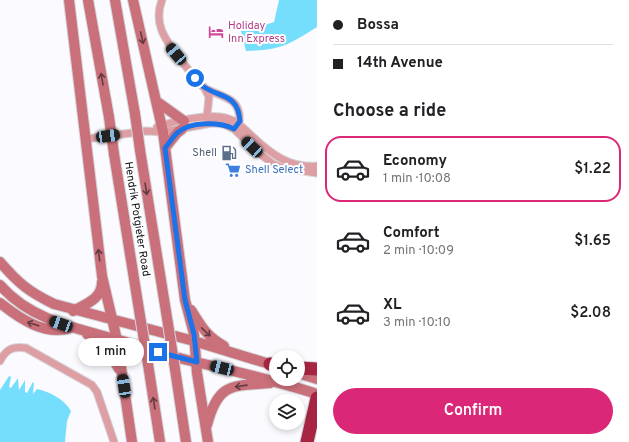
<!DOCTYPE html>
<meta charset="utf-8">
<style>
:root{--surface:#fff;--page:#f2f2f2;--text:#202124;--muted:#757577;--line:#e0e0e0;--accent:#db2777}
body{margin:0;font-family:Overpass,sans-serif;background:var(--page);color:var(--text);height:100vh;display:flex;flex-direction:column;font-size:15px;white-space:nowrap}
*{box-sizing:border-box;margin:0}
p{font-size:13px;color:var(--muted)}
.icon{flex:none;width:22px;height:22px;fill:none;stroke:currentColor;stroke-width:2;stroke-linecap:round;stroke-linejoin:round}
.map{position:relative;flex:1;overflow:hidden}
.sheet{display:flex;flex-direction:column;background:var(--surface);width:312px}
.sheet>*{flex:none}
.top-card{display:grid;align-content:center;height:88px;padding:0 16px;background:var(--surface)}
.tools{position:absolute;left:269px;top:350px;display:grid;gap:8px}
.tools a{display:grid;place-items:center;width:36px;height:36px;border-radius:50%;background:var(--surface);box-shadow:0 2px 6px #0003;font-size:20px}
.end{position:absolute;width:18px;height:18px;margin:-9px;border:5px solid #1a73e8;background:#fff;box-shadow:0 0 0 2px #fff}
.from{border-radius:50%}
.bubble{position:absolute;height:28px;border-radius:14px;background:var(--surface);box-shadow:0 2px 6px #0003;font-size:13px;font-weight:600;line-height:28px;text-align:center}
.car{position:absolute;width:12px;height:24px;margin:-12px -6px;border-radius:5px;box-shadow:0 0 3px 1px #0007;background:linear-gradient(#222 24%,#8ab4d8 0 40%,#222 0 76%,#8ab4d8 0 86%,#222 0)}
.top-card b{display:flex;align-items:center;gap:14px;height:38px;font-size:15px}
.top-card b+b{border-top:1px solid var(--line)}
.top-card i{width:10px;height:10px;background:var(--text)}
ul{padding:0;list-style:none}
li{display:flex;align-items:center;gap:12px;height:66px;margin:0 8px 6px;padding:0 8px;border:2px solid transparent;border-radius:16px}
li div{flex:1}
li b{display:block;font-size:15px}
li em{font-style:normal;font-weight:600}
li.selected{border-color:var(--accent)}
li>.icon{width:36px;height:36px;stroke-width:1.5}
h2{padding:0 16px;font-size:18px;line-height:48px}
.action{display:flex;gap:8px;margin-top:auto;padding:8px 16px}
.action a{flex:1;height:46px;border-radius:24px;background:var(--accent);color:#fff;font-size:16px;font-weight:600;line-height:46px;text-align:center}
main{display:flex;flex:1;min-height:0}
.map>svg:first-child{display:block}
.water{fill:#75defc}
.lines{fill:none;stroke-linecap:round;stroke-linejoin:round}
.minor-casing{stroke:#d5d5d9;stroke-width:9}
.secondary-casing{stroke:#d5d5d9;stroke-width:12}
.motorway-casing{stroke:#d5d5d9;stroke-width:15}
.minor{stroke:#dd9fa4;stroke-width:7}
.secondary{stroke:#c9707a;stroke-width:10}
.motorway{stroke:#a72543;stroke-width:13}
.secondary-bridge-casing{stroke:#d5d5d9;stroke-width:12;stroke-linecap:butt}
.secondary-bridge{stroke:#c9707a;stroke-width:10}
.oneway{stroke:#623b41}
.route{stroke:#1a73e8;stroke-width:5}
.labels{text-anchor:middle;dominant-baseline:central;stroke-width:4;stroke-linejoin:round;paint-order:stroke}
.hotel-label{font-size:11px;fill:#b23c85;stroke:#fff;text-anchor:start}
.service-label{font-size:11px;fill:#4e5e75;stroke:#fff;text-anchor:end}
.shop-label{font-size:11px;fill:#366cbe;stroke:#fff;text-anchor:start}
.street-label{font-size:11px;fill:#0e0f12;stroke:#fff}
</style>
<main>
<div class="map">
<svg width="317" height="442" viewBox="0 0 317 442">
<rect width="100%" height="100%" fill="#fbfbff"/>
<path class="water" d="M279,0H317V27C288,45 282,50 246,51L240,27L268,24L274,22Z
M9,376L11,377L9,387L11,388L18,378L19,390L25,380V392L27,393L33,382L34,383L33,394L37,389C50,392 64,399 71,411L67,421L65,442H0V390Z"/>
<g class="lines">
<g class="minor-casing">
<path id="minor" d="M162,0C152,26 168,43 183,63C189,70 195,79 202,86C217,98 243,94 239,124
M204,87L209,97L207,116
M157,127C174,121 210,113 226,118C238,121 244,129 253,137C272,155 290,168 317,166
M86,139L146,131L163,132L212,123L223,124L234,129L259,153L273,164L284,168L317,173
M0,361C6,349 13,346 26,348L92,385L97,392L114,442"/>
</g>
<g class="secondary-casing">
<path id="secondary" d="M69,0L102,276L117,340L132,442
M88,0L109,117
M115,0L135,114
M133,0L163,132L185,300L194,334L197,373L208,442
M156,101L184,121
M165,148L177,133L182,129
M140,150L168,324
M114,154L140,316
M0,262C18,283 29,292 54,304L194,341L276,366
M0,285C32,322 81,329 126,342C149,348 172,357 196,362C237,372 277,381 317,394
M0,303C19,318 44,336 70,328
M191,310C202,327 206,336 224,346
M73,311C86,304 102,299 102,282
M87,334L108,350L119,369
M148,364L160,442
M175,369L186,442
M298,373L317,379
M207,425C218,383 231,386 270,383"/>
</g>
<g class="motorway-casing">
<path id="motorway" d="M270,364L276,365
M298,368L317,369
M307,442L317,398"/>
</g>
<use href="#minor" class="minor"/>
<use href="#secondary" class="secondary"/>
<use href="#motorway" class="motorway"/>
<g class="secondary-bridge-casing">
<path id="secondary-bridge" d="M135,114L140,150
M109,117L114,154
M140,316L148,364
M168,324L175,369"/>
</g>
<use href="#secondary-bridge" class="secondary-bridge"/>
</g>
<defs><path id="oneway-shaft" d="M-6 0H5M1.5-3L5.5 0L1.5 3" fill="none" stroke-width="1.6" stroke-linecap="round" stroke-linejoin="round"/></defs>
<g class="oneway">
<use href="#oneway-shaft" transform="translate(142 38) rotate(77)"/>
<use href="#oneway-shaft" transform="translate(102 79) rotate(-100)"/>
<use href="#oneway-shaft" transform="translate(146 189) rotate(81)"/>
<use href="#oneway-shaft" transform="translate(99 255) rotate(-97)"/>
<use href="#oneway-shaft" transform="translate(33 324) rotate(-162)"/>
<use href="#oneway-shaft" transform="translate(206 332) rotate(44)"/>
<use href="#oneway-shaft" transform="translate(241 386) rotate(172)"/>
<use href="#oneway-shaft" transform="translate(154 403) rotate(-99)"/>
</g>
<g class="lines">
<path class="route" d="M158,352L197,362L194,334L185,300L165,148C169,143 173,137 177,133C190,121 220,122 234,129L240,121C238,94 221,98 204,87C200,85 198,81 195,78"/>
</g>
<defs>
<g id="hotel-bare" transform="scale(1.2)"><path d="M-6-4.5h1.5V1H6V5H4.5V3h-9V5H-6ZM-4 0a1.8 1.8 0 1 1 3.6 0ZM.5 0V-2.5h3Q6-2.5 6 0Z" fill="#d1479c" stroke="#fff" stroke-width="2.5" paint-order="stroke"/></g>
<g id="fuel-bare" transform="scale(1.2)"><path d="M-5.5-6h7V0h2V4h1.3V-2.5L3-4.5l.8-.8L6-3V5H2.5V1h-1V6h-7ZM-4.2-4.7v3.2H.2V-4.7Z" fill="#5c6f8a" stroke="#fff" stroke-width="2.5" paint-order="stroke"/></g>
<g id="supermarket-bare" transform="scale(1.2)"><path d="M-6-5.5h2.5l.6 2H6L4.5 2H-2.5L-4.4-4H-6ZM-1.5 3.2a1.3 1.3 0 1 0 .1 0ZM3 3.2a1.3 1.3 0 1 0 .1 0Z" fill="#3f7fe0" stroke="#fff" stroke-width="2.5" paint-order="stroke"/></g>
</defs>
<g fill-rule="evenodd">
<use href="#hotel-bare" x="216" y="32"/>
<use href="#fuel-bare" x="229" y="153"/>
<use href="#supermarket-bare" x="233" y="170"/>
</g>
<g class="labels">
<g class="hotel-label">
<text x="228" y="26">Holiday<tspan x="228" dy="13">Inn Express</tspan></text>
</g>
<g class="service-label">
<text x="217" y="153">Shell</text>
</g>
<g class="shop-label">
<text x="245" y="170">Shell Select</text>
</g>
<g class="street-label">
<text transform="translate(137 219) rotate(81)">Hendrik Potgieter Road</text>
</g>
</g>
</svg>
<div class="tools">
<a><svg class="icon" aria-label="locate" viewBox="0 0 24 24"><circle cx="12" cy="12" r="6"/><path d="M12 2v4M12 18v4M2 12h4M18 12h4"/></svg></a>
<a><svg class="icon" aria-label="layers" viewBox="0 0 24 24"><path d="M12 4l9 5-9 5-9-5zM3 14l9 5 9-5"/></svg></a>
</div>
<i class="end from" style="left:195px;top:78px"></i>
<i class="end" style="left:158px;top:352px"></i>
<div class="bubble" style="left:78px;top:338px;width:66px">1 min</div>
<i class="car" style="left:176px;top:54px;rotate:320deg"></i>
<i class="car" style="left:108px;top:136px;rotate:82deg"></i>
<i class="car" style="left:252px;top:147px;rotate:313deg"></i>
<i class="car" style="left:61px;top:324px;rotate:290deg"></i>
<i class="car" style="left:222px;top:368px;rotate:284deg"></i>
<i class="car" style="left:124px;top:386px;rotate:351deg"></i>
</div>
<section class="sheet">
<div class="top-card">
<b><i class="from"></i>Bossa</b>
<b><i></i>14th Avenue</b>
</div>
<h2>Choose a ride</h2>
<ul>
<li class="selected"><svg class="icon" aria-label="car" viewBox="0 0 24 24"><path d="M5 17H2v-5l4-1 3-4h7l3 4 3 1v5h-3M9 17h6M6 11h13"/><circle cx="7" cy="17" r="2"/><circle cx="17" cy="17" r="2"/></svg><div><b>Economy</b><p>1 min · 10:08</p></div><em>$1.22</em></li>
<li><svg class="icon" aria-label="car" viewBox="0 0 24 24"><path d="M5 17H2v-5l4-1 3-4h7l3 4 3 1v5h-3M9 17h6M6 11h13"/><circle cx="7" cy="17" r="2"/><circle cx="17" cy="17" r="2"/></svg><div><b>Comfort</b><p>2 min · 10:09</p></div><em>$1.65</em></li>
<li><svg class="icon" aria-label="car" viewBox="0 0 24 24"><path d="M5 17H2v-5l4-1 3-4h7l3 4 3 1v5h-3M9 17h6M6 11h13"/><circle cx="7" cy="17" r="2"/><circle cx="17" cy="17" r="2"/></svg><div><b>XL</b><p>3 min · 10:10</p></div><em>$2.08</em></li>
</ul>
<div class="action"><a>Confirm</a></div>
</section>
</main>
